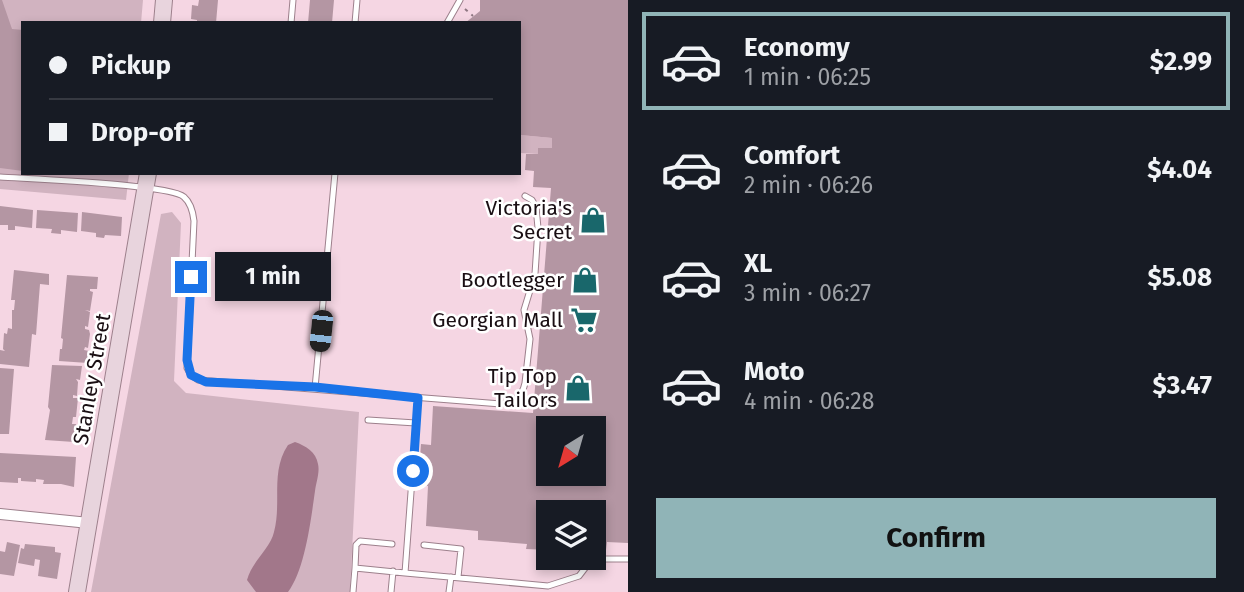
<!DOCTYPE html>
<meta charset="utf-8">
<style>
:root{--surface:#171b24;--page:#242831;--text:#f1f3f6;--muted:#9ea1a6;--line:#363941;--accent:#90b4b7}
body{margin:0;font-family:"Fira Sans",sans-serif;background:var(--page);color:var(--text);height:100vh;display:flex;flex-direction:column;font-size:26px;white-space:nowrap}
*{box-sizing:border-box;margin:0}
p{font-size:23px;color:var(--muted)}
.icon{flex:none;width:38px;height:38px;fill:none;stroke:currentColor;stroke-width:2;stroke-linecap:round;stroke-linejoin:round}
.map{position:relative;flex:1;overflow:hidden}
.side{display:flex;flex-direction:column;background:var(--surface);width:616px}
.side>*{flex:none}
.guide{position:absolute;left:21px;top:21px;width:500px;height:154px;border-radius:0px;box-shadow:0 4px 10px #0003;display:grid;align-content:center;height:154px;padding:0 28px;background:var(--surface)}
.needle{width:46px;rotate:217deg}
.fabs{position:absolute;left:536px;top:416px;display:grid;gap:14px}
.fabs a{display:grid;place-items:center;width:70px;height:70px;border-radius:0px;background:var(--surface);box-shadow:0 4px 10px #0003;font-size:35px}
.end{position:absolute;width:32px;height:32px;margin:-16px;border:9px solid #1a73e8;background:#fff;box-shadow:0 0 0 4px #fff}
.from{border-radius:50%}
.bubble{position:absolute;height:49px;border-radius:0px;background:var(--surface);box-shadow:0 4px 10px #0003;font-size:23px;font-weight:700;line-height:49px;text-align:center}
.car{position:absolute;width:21px;height:42px;margin:-21px -10px;border-radius:9px;box-shadow:0 0 5px 2px #0007;background:linear-gradient(#222 24%,#8ab4d8 0 40%,#222 0 76%,#8ab4d8 0 86%,#222 0)}
.guide b{display:flex;align-items:center;gap:24px;height:66px;font-size:26px}
.guide b+b{border-top:2px solid var(--line)}
.guide i{width:18px;height:18px;background:var(--text)}
ul{padding:12px 0 0;list-style:none}
li{display:flex;align-items:center;gap:21px;height:98px;margin:0 14px 10px;padding:0 14px;border:4px solid transparent;border-radius:0px}
li div{flex:1}
li b{display:block;font-size:26px}
li em{font-style:normal;font-weight:700}
li.current{border-color:var(--accent)}
li>.icon{width:63px;height:63px;stroke-width:1.5}
.button{display:flex;gap:14px;margin-top:auto;padding:14px 28px}
.button a{flex:1;height:80px;border-radius:0px;background:var(--accent);color:#111;font-size:28px;font-weight:700;line-height:80px;text-align:center}
main{display:flex;flex:1;min-height:0}
.map>svg:first-child{display:block}
.green{fill:#d1b3c0}
.water{fill:#a2778a}
.building{fill:#b496a3;fill-rule:evenodd}
.lines{fill:none;stroke-linecap:round;stroke-linejoin:round}
.lane-casing{stroke:#9d808c;stroke-width:7}
.street-casing{stroke:#9d808c;stroke-width:12}
.secondary-casing{stroke:#9d808c;stroke-width:18}
.path{stroke:#8d7781;stroke-width:2;stroke-dasharray:3.5 5;stroke-linecap:butt}
.lane{stroke:#fff;stroke-width:5}
.street{stroke:#fff;stroke-width:10}
.secondary{stroke:#e8d4dd;stroke-width:16}
.route{stroke:#1a73e8;stroke-width:9}
.labels{text-anchor:middle;dominant-baseline:central;stroke-width:5;stroke-linejoin:round;paint-order:stroke}
.poi-label{font-size:21px;fill:#190e13;stroke:#fff;text-anchor:end}
.street-label{font-size:21px;fill:#190e13;stroke:#fff}
</style>
<main>
<div class="map">
<svg width="628" height="592" viewBox="0 0 628 592">
<rect width="100%" height="100%" fill="#f5d6e3"/>
<path class="green" d="M0,0H143L141,23H23V173H129L126,200L0,189Z
M520,135L552,138V148H539L538,154L520,153Z
M172,212L181,223L174,381L186,393L359,412L350,592H91L161,214Z"/>
<path class="water" d="M295,442C306,446 316,452 318,464C320,472 316,483 315,491C311,519 305,570 288,592H256L247,580C252,561 270,549 274,532C282,502 270,472 288,445Z"/>
<path class="building" d="M0,0H2L12,29L23,30V171L0,168Z
M199,0H218L216,23H197V20L191,19L192,5L198,6Z
M310,0H334L332,23H308Z
M480,0H628V543L607,542L606,550L593,549V513H548V550L526,549L527,544L478,540V531L426,526L428,486L418,485L421,444L431,445L433,406L533,413L551,188L533,187L534,171L525,170L526,154H538V148H552V138L520,135V23H465L480,11ZM548,429H593V474H548Z
M0,206L33,210L32,228L15,226V230H8V225H0Z
M37,210L78,213L77,232L61,230V234L51,233L52,229L36,228Z
M82,212L122,217L121,236L105,235L104,238L96,237V233L81,231Z
M14,270L49,274V285L40,284L36,335L32,334L29,367L0,364V350L5,351L3,349L4,333L7,334L8,328L12,329V310H14L15,300H11Z
M67,275L98,277L97,289H90V291L93,292L90,311L85,310L90,312L88,327L85,326V329L89,330L90,334L88,348L85,347L84,350L89,351L88,363L59,361L60,349H62L63,339L61,338Z
M52,365L82,366L80,380L76,379L78,382L77,396L73,395V398H78L76,417H73L72,424H76L74,442L45,440L50,410L48,407Z
M0,368L14,369L9,434H0Z
M0,453L76,457L74,487L61,484H43L44,480L36,479V482L21,481V478H18V483L0,482Z
M7,542L20,545L14,576L0,574V551L5,552Z
M25,544L55,547V552L61,553L57,579L38,576L40,560L35,559L34,566L18,563L21,548L24,549Z"/>
<g class="lines">
<g class="lane-casing">
<path id="lane" d="M291,23L293,0
M355,23L357,0
M447,23L460,0
M0,177C28,179 169,184 184,197C191,203 193,212 194,221L187,368L191,375L198,380L501,404C514,403 522,397 525,383L530,339L524,310L535,274L538,228L536,207L532,200L525,196
M315,388L335,173
M418,398L405,573L548,586L579,576L592,559H628
M368,420L416,423
M424,545L461,549L458,577
M355,568L356,545L360,541L392,544
M353,592L355,568L405,573
M391,592L393,571
M449,592L451,577"/>
</g>
<g class="street-casing">
<path id="street" d="M0,514L89,523"/>
</g>
<g class="secondary-casing">
<path id="secondary" d="M162,23L164,0
M77,592L148,173"/>
</g>
<path class="path" d="M465,9L473,16"/>
<use href="#lane" class="lane"/>
<use href="#street" class="street"/>
<use href="#secondary" class="secondary"/>
</g>
<g class="lines">
<path class="route" d="M191,277L187,360L191,375L206,382L315,387L418,398L413,471"/>
</g>
<defs>
<g id="shop-bare" transform="scale(2.1)"><path d="M-5-2.5h2.3a2.7 3.5 0 0 1 5.4 0H5L5.5 6h-11ZM-1.5-2.5h3a1.5 2.3 0 0 0-3 0Z" fill="#19676b" stroke="#fff" stroke-width="2.5" paint-order="stroke"/></g>
<g id="supermarket-bare" transform="scale(2.1)"><path d="M-6-5.5h2.5l.6 2H6L4.5 2H-2.5L-4.4-4H-6ZM-1.5 3.2a1.3 1.3 0 1 0 .1 0ZM3 3.2a1.3 1.3 0 1 0 .1 0Z" fill="#19676b" stroke="#fff" stroke-width="2.5" paint-order="stroke"/></g>
</defs>
<g fill-rule="evenodd">
<use href="#shop-bare" x="593" y="220"/>
<use href="#shop-bare" x="585" y="280"/>
<use href="#supermarket-bare" x="584" y="320"/>
<use href="#shop-bare" x="578" y="388"/>
</g>
<g class="labels">
<g class="poi-label">
<text x="572" y="208">Victoria's<tspan x="572" dy="24">Secret</tspan></text>
<text x="564" y="280">Bootlegger</text>
<text x="563" y="320">Georgian Mall</text>
<text x="557" y="376">Tip Top<tspan x="557" dy="24">Tailors</tspan></text>
</g>
<g class="street-label">
<text transform="translate(92 379) rotate(-80)">Stanley Street</text>
</g>
</g>
</svg>
<div class="fabs">
<a><svg class="needle" viewBox="-14 -14 28 28"><path d="M0-13l5 13h-10z" fill="#e53935"/><path d="M0 13l5-13h-10z" fill="#9ea1a6"/></svg></a>
<a><svg class="icon" aria-label="layers" viewBox="0 0 24 24"><path d="M12 4l9 5-9 5-9-5zM3 14l9 5 9-5"/></svg></a>
</div>
<i class="end from" style="left:413px;top:471px"></i>
<i class="end" style="left:191px;top:277px"></i>
<div class="bubble" style="left:215px;top:252px;width:116px">1 min</div>
<i class="car" style="left:321px;top:331px;rotate:186deg"></i>
<div class="guide">
<b><i class="from"></i>Pickup</b>
<b><i></i>Drop-off</b>
</div>
</div>
<section class="side">
<ul>
<li class="current"><svg class="icon" aria-label="car" viewBox="0 0 24 24"><path d="M5 17H2v-5l4-1 3-4h7l3 4 3 1v5h-3M9 17h6M6 11h13"/><circle cx="7" cy="17" r="2"/><circle cx="17" cy="17" r="2"/></svg><div><b>Economy</b><p>1 min · 06:25</p></div><em>$2.99</em></li>
<li><svg class="icon" aria-label="car" viewBox="0 0 24 24"><path d="M5 17H2v-5l4-1 3-4h7l3 4 3 1v5h-3M9 17h6M6 11h13"/><circle cx="7" cy="17" r="2"/><circle cx="17" cy="17" r="2"/></svg><div><b>Comfort</b><p>2 min · 06:26</p></div><em>$4.04</em></li>
<li><svg class="icon" aria-label="car" viewBox="0 0 24 24"><path d="M5 17H2v-5l4-1 3-4h7l3 4 3 1v5h-3M9 17h6M6 11h13"/><circle cx="7" cy="17" r="2"/><circle cx="17" cy="17" r="2"/></svg><div><b>XL</b><p>3 min · 06:27</p></div><em>$5.08</em></li>
<li><svg class="icon" aria-label="car" viewBox="0 0 24 24"><path d="M5 17H2v-5l4-1 3-4h7l3 4 3 1v5h-3M9 17h6M6 11h13"/><circle cx="7" cy="17" r="2"/><circle cx="17" cy="17" r="2"/></svg><div><b>Moto</b><p>4 min · 06:28</p></div><em>$3.47</em></li>
</ul>
<div class="button"><a>Confirm</a></div>
</section>
</main>
